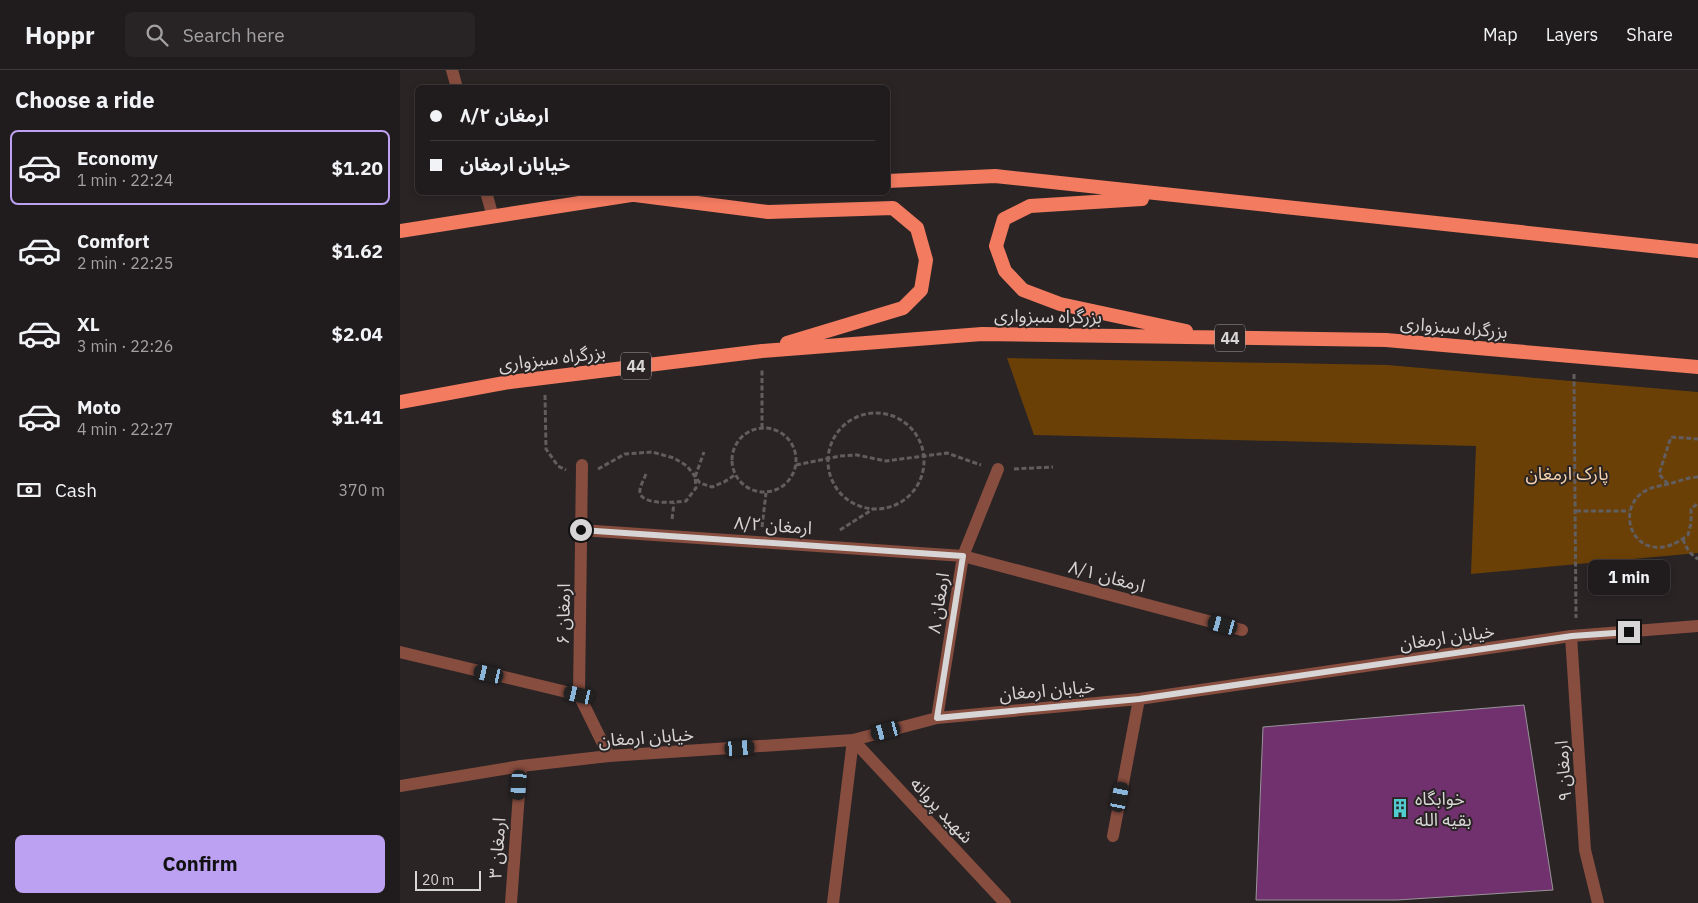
<!DOCTYPE html>
<meta charset="utf-8">
<style>
:root{--surface:#201b1c;--page:#282425;--text:#f1f3f6;--muted:#a2a1a3;--line:#3d393b;--accent:#bca0f2}
body{margin:0;font-family:"IBM Plex Sans","Noto Sans Arabic",sans-serif;background:var(--page);color:var(--text);height:100vh;display:flex;flex-direction:column;font-size:19px;white-space:nowrap}
*{box-sizing:border-box;margin:0}
p{font-size:16px;color:var(--muted)}
.icon{flex:none;width:28px;height:28px;fill:none;stroke:currentColor;stroke-width:2;stroke-linecap:round;stroke-linejoin:round}
.map{position:relative;flex:1;overflow:hidden}
.sheet{display:flex;flex-direction:column;background:var(--surface);width:400px}
.sheet>*{flex:none}
.guide{position:absolute;left:15px;top:15px;width:475px;height:110px;border-radius:8px;box-shadow:0 2px 8px #0003,0 0 0 1px var(--line);display:grid;align-content:center;height:110px;padding:0 15px;background:var(--surface)}
.scale{position:absolute;left:15px;bottom:12px;width:66px;box-sizing:border-box;padding-left:5px;border:2px solid #d8d5d6;border-top:0;font-size:14px;line-height:18px;white-space:nowrap;color:#d8d5d6;-webkit-text-stroke:4px #2a2425;paint-order:stroke}
.end{position:absolute;width:22px;height:22px;margin:-11px;border:6px solid #d8d5d6;background:#111;box-shadow:0 0 0 2px #111}
.from{border-radius:50%}
.bubble{position:absolute;height:35px;border-radius:8px;background:var(--surface);box-shadow:0 2px 8px #0003,0 0 0 1px var(--line);font-size:16px;font-weight:700;line-height:35px;text-align:center}
.car{position:absolute;width:15px;height:30px;margin:-15px -8px;border-radius:6px;box-shadow:0 0 4px 1px #0007;background:linear-gradient(#222 24%,#8ab4d8 0 40%,#222 0 76%,#8ab4d8 0 86%,#222 0)}
.guide b{display:flex;align-items:center;gap:18px;height:48px;font-size:19px}
.guide b+b{border-top:1px solid var(--line)}
.guide i{width:12px;height:12px;background:var(--text)}
ul{padding:0;list-style:none}
li{display:flex;align-items:center;gap:15px;height:75px;margin:0 10px 8px;padding:0 5px;border:2px solid transparent;border-radius:8px}
li div{flex:1}
li b{display:block;font-size:19px}
li em{font-style:normal;font-weight:700}
li.selected{border-color:var(--accent)}
li>.icon{width:45px;height:45px;stroke-width:1.5}
h2{padding:0 15px;font-size:22px;line-height:60px}
.pay{display:flex;align-items:center;gap:12px;height:55px;padding:0 15px;font-size:19px}
.pay p{margin-inline-start:auto}
.button{display:flex;gap:10px;margin-top:auto;padding:10px 15px}
.button a{flex:1;height:58px;border-radius:8px;background:var(--accent);color:#111;font-size:20px;font-weight:700;line-height:58px;text-align:center}
header{display:flex;align-items:center;gap:30px;box-sizing:border-box;height:70px;padding:0 25px;background:var(--surface);border-bottom:1px solid var(--line)}
header strong{font-size:24px}
nav{display:flex;gap:28px;margin-inline-start:auto;font-size:18px}
.search{width:350px;height:45px;background:var(--page);display:flex;align-items:center;gap:12px;box-sizing:border-box;padding:0 18px;border-radius:8px;color:var(--muted);font-size:19px}
main{display:flex;flex:1;min-height:0}
.map>svg:first-child{display:block}
.green{fill:#6a4007}
.building{fill:#71316f;stroke:#989498}
.lines{fill:none;stroke-linecap:round;stroke-linejoin:round}
.path{stroke:#625d5e;stroke-width:3;stroke-dasharray:5 2.5;stroke-linecap:butt}
.minor{stroke:#874d3f;stroke-width:12}
.tertiary{stroke:#874d3f;stroke-width:12}
.trunk{stroke:#f27b60;stroke-width:14}
.route{stroke:#d8d5d6;stroke-width:6}
.labels{text-anchor:middle;dominant-baseline:central;stroke-width:4;stroke-linejoin:round;paint-order:stroke}
.shield{fill:#2a2425;stroke:#a4a0a1;stroke-width:1}
.shield-label{font-size:16px;font-weight:bold;fill:#d8d5d6}
.street-label{font-size:18px;fill:#d8d5d6;stroke:#2a2425}
.park-label{font-size:18px;fill:#f8d5b1;stroke:#2a2425}
.poi-label{font-size:18px;fill:#d8d5d6;stroke:#2a2425;text-anchor:start}
</style>
<header>
<strong>Hoppr</strong>
<div class="search"><svg class="icon" aria-label="search" viewBox="0 0 24 24"><circle cx="10" cy="10" r="6"/><path d="M15 15l6 6"/></svg>Search here</div>
<nav><a>Map</a><a>Layers</a><a>Share</a></nav>
</header>
<main>
<section class="sheet">
<h2>Choose a ride</h2>
<ul>
<li class="selected"><svg class="icon" aria-label="car" viewBox="0 0 24 24"><path d="M5 17H2v-5l4-1 3-4h7l3 4 3 1v5h-3M9 17h6M6 11h13"/><circle cx="7" cy="17" r="2"/><circle cx="17" cy="17" r="2"/></svg><div><b>Economy</b><p>1 min · 22:24</p></div><em>$1.20</em></li>
<li><svg class="icon" aria-label="car" viewBox="0 0 24 24"><path d="M5 17H2v-5l4-1 3-4h7l3 4 3 1v5h-3M9 17h6M6 11h13"/><circle cx="7" cy="17" r="2"/><circle cx="17" cy="17" r="2"/></svg><div><b>Comfort</b><p>2 min · 22:25</p></div><em>$1.62</em></li>
<li><svg class="icon" aria-label="car" viewBox="0 0 24 24"><path d="M5 17H2v-5l4-1 3-4h7l3 4 3 1v5h-3M9 17h6M6 11h13"/><circle cx="7" cy="17" r="2"/><circle cx="17" cy="17" r="2"/></svg><div><b>XL</b><p>3 min · 22:26</p></div><em>$2.04</em></li>
<li><svg class="icon" aria-label="car" viewBox="0 0 24 24"><path d="M5 17H2v-5l4-1 3-4h7l3 4 3 1v5h-3M9 17h6M6 11h13"/><circle cx="7" cy="17" r="2"/><circle cx="17" cy="17" r="2"/></svg><div><b>Moto</b><p>4 min · 22:27</p></div><em>$1.41</em></li>
</ul>
<div class="pay"><svg class="icon" aria-label="cash" viewBox="0 0 24 24"><path d="M3 7h18v10H3z"/><circle cx="12" cy="12" r="2"/></svg>Cash<p>370 m</p></div>
<div class="button"><a>Confirm</a></div>
</section>
<div class="map">
<svg width="1298" height="833" viewBox="0 0 1298 833">
<rect width="100%" height="100%" fill="#2a2425"/>
<path class="green" d="M607,288L987,295L1298,322V483L1071,504L1076,376L634,365Z"/>
<path class="building" d="M1124,635L1153,820L997,830H856L863,657Z"/>
<g class="lines">
<path class="path" d="M1174,304L1176,548
M145,325L146,379L158,396L166,400
M428 391a48 48 0 1 1 96 0a48 48 0 1 1-96 0Z
M332 390a32 32 0 1 1 64 0a32 32 0 1 1-64 0Z
M362,358V299
M396,395L440,386L457,385L486,391L547,383L581,395
M198,399L225,384L252,382L274,388L287,396L300,413L312,417L324,412L335,405
M614,399L653,397
M246,404C244,409 239,418 240,423C243,436 277,432 286,431L296,418L295,407L304,382
M1298,407C1288,407 1278,412 1268,414C1262,416 1255,416 1249,419C1208,437 1237,505 1288,465L1291,453V439L1298,433
M1268,414L1259,404L1271,367L1298,369
M1176,441H1229
M272,449L274,433
M362,457L366,423
M440,460L473,439
M1283,469C1286,478 1290,484 1298,489"/>
<path class="minor" d="M52,0L57,18
M86,122L93,147
M182,395L179,625L209,686
M181,460L563,486L842,560
M1171,566L1185,780L1198,833
M0,582L179,625
M537,648L563,486L598,399
M713,766L739,629
M111,833L121,696
M433,833L453,670"/>
<path class="tertiary" d="M453,670L605,833
M0,716L121,696L209,686L453,670L537,648L739,629L1171,566L1298,556"/>
<path class="trunk" d="M488,111L595,106L1298,181
M235,125L368,142L493,138L517,158L526,190L521,220L503,238L387,273
M742,129L630,136L604,149L596,176L605,201L623,220L660,234L786,261
M0,161L244,123
M0,332L110,312L362,281L582,264L986,270L1298,297"/>
</g>
<g class="lines">
<path class="route" d="M181,460L563,486L537,648L739,629L1172,566L1229,562"/>
</g>
<defs>
<g id="building-bare" transform="scale(1.5)"><path d="M-4-6H4V6H1V3H-1V6H-4ZM-2.5-4.3h1.7v1.8h-1.7ZM.8-4.3h1.7v1.8H.8ZM-2.5-1h1.7V.8h-1.7ZM.8-1h1.7V.8H.8Z" fill="#51ccd1" stroke="#2a2425" stroke-width="2.5" paint-order="stroke"/></g>
</defs>
<g fill-rule="evenodd">
<use href="#building-bare" x="1000" y="738"/>
</g>
<g class="labels">
<g class="shield">
<rect x="815" y="254.5" width="30" height="27" rx="4"/>
<rect x="221" y="282.5" width="30" height="27" rx="4"/>
</g>
<g class="shield-label">
<text x="830" y="268">44</text>
<text x="236" y="296">44</text>
</g>
<g class="street-label">
<text transform="translate(648 246) rotate(1)">بزرگراه سبزواری</text>
<text transform="translate(1054 257) rotate(5)">بزرگراه سبزواری</text>
<text transform="translate(152 288) rotate(-7)">بزرگراه سبزواری</text>
<text transform="translate(373 455) rotate(4)">ارمغان ۸/۲</text>
<text transform="translate(707 506) rotate(15)">ارمغان ۸/۱</text>
<text transform="translate(538 533) rotate(-81)">ارمغان ۸</text>
<text transform="translate(163 544) rotate(-89)">ارمغان ۶</text>
<text transform="translate(1047 567) rotate(-8)">خیابان ارمغان</text>
<text transform="translate(647 620) rotate(-5)">خیابان ارمغان</text>
<text transform="translate(246 667) rotate(-4)">خیابان ارمغان</text>
<text transform="translate(1163 701) rotate(-94)">ارمغان ۹</text>
<text transform="translate(542 740) rotate(47)">شهید پروانه</text>
<text transform="translate(97 778) rotate(-86)">ارمغان ۳</text>
</g>
<g class="park-label">
<text x="1167" y="403">پارک ارمغان</text>
</g>
<g class="poi-label">
<text x="1015" y="728">خوابگاه<tspan x="1015" dy="21">بقیه الله</tspan></text>
</g>
</g>
</svg>
<div class="scale">20 m</div>
<i class="end from" style="left:181px;top:460px"></i>
<i class="end" style="left:1229px;top:562px"></i>
<div class="bubble" style="left:1188px;top:490px;width:82px">1 min</div>
<i class="car" style="left:823px;top:555px;rotate:285deg"></i>
<i class="car" style="left:89px;top:604px;rotate:283deg"></i>
<i class="car" style="left:179px;top:625px;rotate:283deg"></i>
<i class="car" style="left:486px;top:661px;rotate:255deg"></i>
<i class="car" style="left:340px;top:678px;rotate:86deg"></i>
<i class="car" style="left:119px;top:715px;rotate:184deg"></i>
<i class="car" style="left:720px;top:727px;rotate:11deg"></i>
<div class="guide">
<b><i class="from"></i>ارمغان ۸/۲</b>
<b><i></i>خیابان ارمغان</b>
</div>
</div>
</main>
